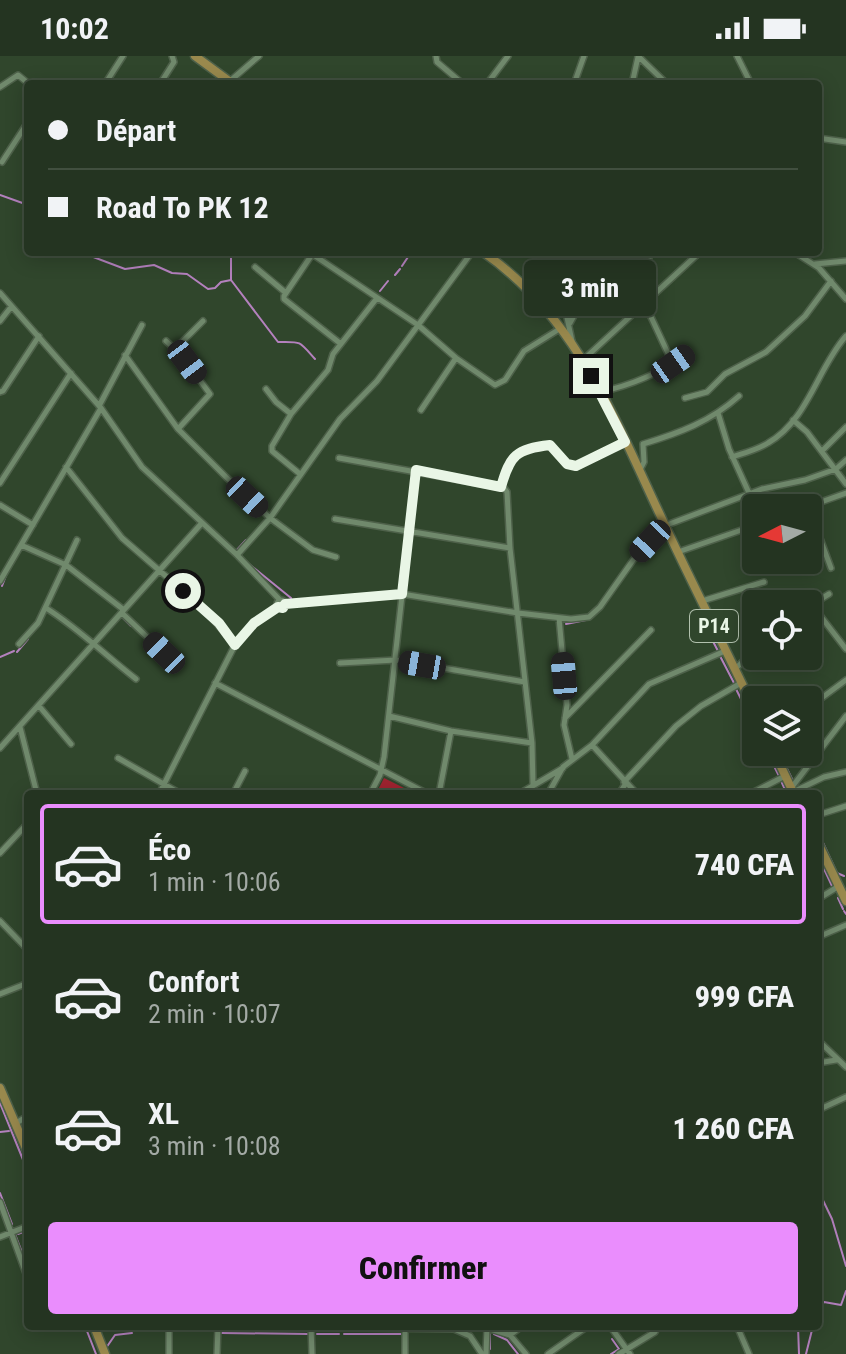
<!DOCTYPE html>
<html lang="fr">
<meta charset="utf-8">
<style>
:root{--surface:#243421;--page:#2c3c2a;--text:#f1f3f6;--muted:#a3aaa5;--line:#414f3f;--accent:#ea8dfd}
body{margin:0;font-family:"Roboto Condensed",sans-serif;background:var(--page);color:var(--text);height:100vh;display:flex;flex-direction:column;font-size:30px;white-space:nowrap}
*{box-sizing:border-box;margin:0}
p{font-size:26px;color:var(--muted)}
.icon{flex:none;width:44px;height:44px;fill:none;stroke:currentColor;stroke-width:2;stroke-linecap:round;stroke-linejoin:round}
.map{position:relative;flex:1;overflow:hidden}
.side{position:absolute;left:24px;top:734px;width:798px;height:540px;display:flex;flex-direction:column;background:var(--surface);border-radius:8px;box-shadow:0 4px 20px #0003,0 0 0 2px var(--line)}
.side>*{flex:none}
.top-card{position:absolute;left:24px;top:24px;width:798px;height:176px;border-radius:8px;box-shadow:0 4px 20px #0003,0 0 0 2px var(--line);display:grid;align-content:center;height:176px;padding:0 24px;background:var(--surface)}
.needle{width:52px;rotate:264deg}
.controls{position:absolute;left:742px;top:438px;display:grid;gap:16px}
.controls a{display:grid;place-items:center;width:80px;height:80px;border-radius:8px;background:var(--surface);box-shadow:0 4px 20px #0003,0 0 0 2px var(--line);font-size:40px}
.end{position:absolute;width:36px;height:36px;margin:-18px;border:10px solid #e9f6e6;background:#111;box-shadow:0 0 0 4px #111}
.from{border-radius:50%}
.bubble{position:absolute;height:56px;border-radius:8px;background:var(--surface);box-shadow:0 4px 20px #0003,0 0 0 2px var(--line);font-size:26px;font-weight:800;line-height:56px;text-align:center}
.car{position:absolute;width:24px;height:48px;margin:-24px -12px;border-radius:10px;box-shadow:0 0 6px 2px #0007;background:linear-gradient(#222 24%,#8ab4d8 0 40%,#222 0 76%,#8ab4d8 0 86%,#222 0)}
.top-card b{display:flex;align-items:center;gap:28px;height:76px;font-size:30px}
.top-card b+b{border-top:2px solid var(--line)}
.top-card i{width:20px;height:20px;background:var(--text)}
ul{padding:14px 0 0;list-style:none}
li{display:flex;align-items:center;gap:24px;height:120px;margin:0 16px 12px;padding:0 8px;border:4px solid transparent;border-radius:8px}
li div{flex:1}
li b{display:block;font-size:30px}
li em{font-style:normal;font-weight:800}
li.active{border-color:var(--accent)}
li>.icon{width:72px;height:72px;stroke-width:1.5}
.primary-button{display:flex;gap:16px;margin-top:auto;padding:16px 24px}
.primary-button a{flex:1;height:92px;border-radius:8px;background:var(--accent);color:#111;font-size:32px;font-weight:800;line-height:92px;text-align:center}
.status{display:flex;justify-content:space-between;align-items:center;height:56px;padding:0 40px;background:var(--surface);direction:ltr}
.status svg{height:22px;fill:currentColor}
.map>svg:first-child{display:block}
.green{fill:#9f2330}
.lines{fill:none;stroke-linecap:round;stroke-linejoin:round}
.stream{stroke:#b481be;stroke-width:2}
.minor-casing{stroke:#4e614a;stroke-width:8}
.primary-casing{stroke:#4e614a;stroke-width:11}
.minor{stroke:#70896c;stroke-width:5}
.primary{stroke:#99894d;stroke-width:8}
.route{stroke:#e9f6e6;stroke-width:10}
.labels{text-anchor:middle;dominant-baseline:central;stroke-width:6;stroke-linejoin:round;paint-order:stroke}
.shield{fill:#30462c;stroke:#b2c1ae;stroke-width:2}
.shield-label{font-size:20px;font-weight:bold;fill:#e9f6e6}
</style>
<div class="status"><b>10:02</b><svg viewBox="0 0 49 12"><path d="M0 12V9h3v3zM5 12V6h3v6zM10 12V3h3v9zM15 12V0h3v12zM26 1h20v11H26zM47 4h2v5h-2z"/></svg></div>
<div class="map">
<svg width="846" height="1298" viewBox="0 0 846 1298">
<rect width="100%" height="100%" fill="#30462c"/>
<path class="green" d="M384,722L416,738H376Z"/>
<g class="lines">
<path class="stream" d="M0,139L28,149
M80,196L125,213L154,209L172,217L187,218L208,233L215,232L221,226L231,224
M231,196V224L278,286C302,286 298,284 315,303
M402,210L410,198
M395,219L400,213
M380,235L388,225
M236,495L246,484
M249,508L291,542
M2,530L7,517
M122,561L131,570
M701,567L707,574L718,595
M566,568L586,564
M17,596L28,583
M720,600L734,627
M0,601L14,595
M736,633L756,673
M767,696L779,720
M779,696L793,725
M782,727L787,738
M818,776L837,817L844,820
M818,800L832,830
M838,842L843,853
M844,855L846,858
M0,1047L28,1116
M26,1074L28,1080
M0,1076L9,1075
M818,1134L832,1163L846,1210
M0,1137L12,1168
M15,1178L28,1212
M18,1178L28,1174
M818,1253L824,1246L841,1249L846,1235
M85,1270L96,1298
M798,1270L799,1298
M222,1277L308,1278
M317,1278H339
M344,1278H403
M494,1278L507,1284L518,1298
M106,1292L115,1279L132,1277
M490,1293V1276
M611,1298L619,1293L612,1283
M806,1298L813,1270"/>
<g class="minor-casing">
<path id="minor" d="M436,0L437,6L463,28
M638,0L667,28
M737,0L751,28
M230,25L259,0
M105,28L123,0
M160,28L174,6L172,0
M487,28L508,0
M574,28L584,0
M632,28L638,1
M0,31L18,19L29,28
M818,82L846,86
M2,106L28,66
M309,196L418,269L456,302L495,329L505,324L524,295L561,272
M553,196L572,285
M794,196L819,212L846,243
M313,197L284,240V243L341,288
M815,208L846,205
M255,211L286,237
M0,237L101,352L142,411L237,499L280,544
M641,246L650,196
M644,246L673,308
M0,265L11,251
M570,267L589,232L598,196
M166,285L182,300L210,338L178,373
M175,293L203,265
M125,299L178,373L226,421L270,462L313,494L336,501
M583,304L700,196
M266,333L276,346L291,358
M0,336L3,335L39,280
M600,336C633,329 660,317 688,298
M685,342L707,336L725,318L766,296L805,260L831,225
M99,350L142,269
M421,354L456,302
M718,357L729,393L749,437
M793,364L807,376L846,428
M822,395L846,371
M732,401C744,397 757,394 768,387C808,364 817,313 846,280
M339,402L504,432L507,436L510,492L532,687L451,675L389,660
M66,411L122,482L206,555L235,589
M640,414L644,406L643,388C679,377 710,366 739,340
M300,418L272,395V390L291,358L328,314L333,298L377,242
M0,427L71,317
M501,431C510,399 516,393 550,389L567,408L576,410L625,386
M0,449L33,469
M808,450L831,512
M804,452L846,437
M335,463L510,492
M21,489L66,509L124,554
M678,496L756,469
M237,499L270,462L340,363L377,325L472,196
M0,525L101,352
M277 548a4 4 0 1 1 8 0a4 4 0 1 1-8 0Z
M702,545L764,526
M285,548L402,538L518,557L571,563L589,561L600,551L636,500L664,470L762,433L805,424L836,413L846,404
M812,549L846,593
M808,551L829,538
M46,552C78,572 105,599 136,623
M122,557L164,597
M559,562L567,649L564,669L572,703
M19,588L38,567L77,484
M340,607L396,604L525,626
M735,613L756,593
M215,627L428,738
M39,650L71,688
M808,652L846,624
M565,662L651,574
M20,671L37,738
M532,687L533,729
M592,689L637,738
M0,692L201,468
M118,702L181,738
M624,726L676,670L701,650L741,627
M792,731L846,660
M793,736L824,721L846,716
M159,738L235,589L254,567L278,551
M233,738L245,715
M370,738L380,719L384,701L416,414
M439,738L451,675
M519,738L563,712
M548,738L563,711L592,689L649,628L725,595
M619,738L626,727
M750,738L785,720
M818,759L846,750
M0,797L28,767
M818,843L839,830
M0,865L28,894
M818,881L846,869
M0,938L28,927
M822,988L846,1011
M818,1007L836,1004
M818,1054L846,1041
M16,1067L28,1060
M0,1146L28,1223
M0,1181L28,1170
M183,1270L454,1273L470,1280L482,1298
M311,1270L312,1298
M610,1270L630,1298
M737,1270L749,1298
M95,1271L117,1270
M487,1272L510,1279L526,1298
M510,1279L522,1270
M169,1298V1270
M217,1298L218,1270
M405,1298V1271
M486,1298L487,1271
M548,1298L588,1270
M619,1298L655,1276L658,1270"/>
</g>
<g class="primary-casing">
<path id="primary" d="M195,0L233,28
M483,196C577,261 616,366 663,465C693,530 726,593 756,657
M774,696L794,738
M818,787L846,845
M0,1032L28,1097
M94,1270L105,1298"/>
</g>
<use href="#minor" class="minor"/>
<use href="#primary" class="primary"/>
</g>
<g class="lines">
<path class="route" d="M183,535L219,567L235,589L254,567L278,551L283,552L285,548L402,538L416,414L501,431C510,399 516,393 550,389L567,408L576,410L625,386L591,320"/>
</g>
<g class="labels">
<rect class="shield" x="690" y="554" width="48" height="32" rx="6"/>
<g class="shield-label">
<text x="714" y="570">P14</text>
</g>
</g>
</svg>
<div class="controls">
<a><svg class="needle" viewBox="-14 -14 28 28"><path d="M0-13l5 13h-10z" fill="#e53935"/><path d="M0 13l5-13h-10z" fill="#a3aaa5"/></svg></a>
<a><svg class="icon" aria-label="locate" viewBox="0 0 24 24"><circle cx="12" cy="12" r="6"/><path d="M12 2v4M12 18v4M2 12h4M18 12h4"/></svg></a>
<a><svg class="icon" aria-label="layers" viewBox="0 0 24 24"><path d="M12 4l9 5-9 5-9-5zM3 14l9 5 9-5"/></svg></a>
</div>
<i class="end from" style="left:183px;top:535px"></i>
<i class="end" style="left:591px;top:320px"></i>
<div class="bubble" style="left:524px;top:204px;width:132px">3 min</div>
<i class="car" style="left:187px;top:306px;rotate:143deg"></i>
<i class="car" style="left:673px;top:308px;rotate:55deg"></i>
<i class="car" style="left:247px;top:441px;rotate:133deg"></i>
<i class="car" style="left:650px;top:485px;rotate:223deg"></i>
<i class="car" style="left:164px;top:597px;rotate:314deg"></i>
<i class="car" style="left:422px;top:609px;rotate:280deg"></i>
<i class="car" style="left:564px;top:620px;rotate:355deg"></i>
<div class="top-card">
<b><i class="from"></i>Départ</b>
<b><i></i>Road To PK 12</b>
</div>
<section class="side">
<ul>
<li class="active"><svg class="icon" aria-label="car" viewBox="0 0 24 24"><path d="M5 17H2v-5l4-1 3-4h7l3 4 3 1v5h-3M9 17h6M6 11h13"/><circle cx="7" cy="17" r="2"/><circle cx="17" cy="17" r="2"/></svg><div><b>Éco</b><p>1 min · 10:06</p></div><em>740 CFA</em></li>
<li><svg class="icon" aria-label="car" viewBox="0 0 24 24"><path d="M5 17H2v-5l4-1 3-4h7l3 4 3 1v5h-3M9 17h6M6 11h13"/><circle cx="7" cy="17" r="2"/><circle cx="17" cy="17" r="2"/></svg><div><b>Confort</b><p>2 min · 10:07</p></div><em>999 CFA</em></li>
<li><svg class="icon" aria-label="car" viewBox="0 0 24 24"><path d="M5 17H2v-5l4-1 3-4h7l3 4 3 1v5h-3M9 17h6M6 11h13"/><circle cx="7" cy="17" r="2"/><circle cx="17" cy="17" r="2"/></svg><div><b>XL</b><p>3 min · 10:08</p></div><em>1 260 CFA</em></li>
</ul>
<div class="primary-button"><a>Confirmer</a></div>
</section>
</div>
